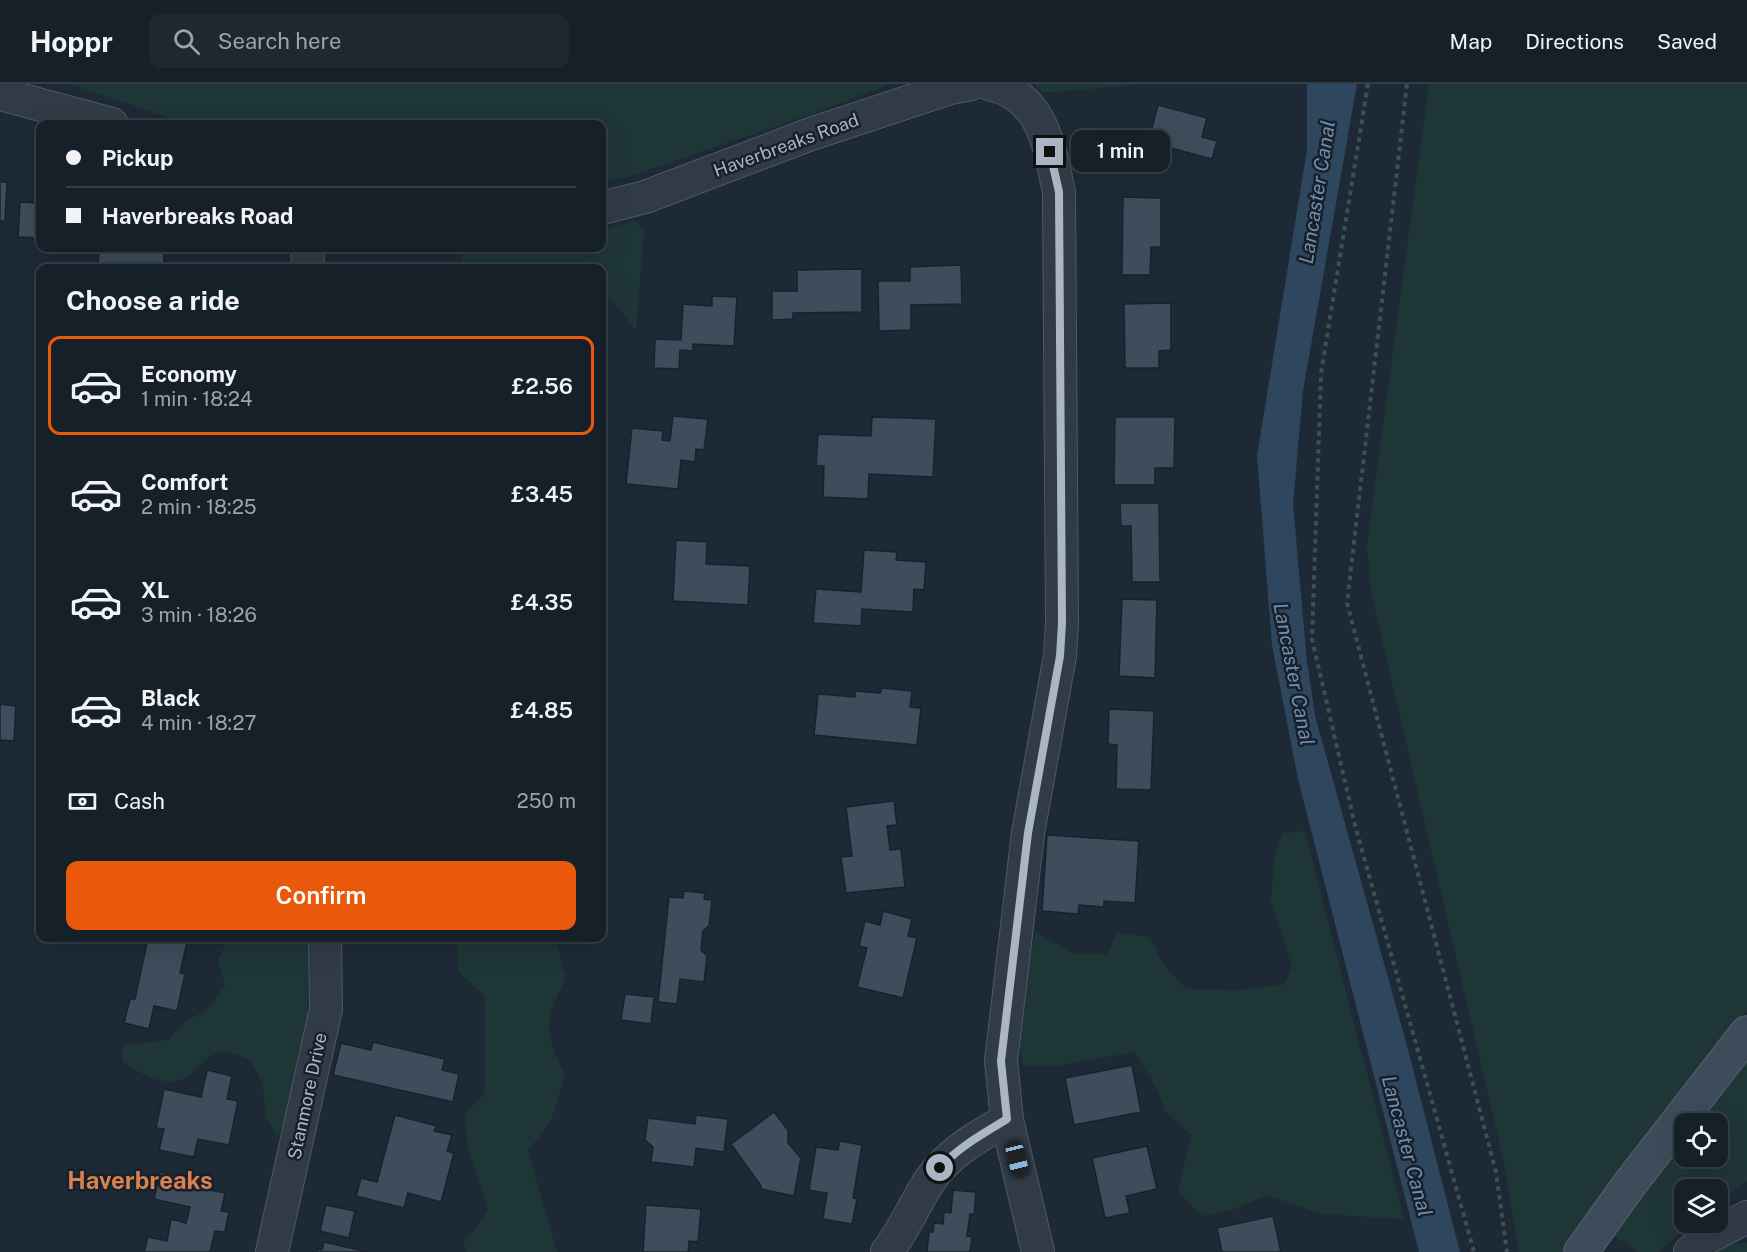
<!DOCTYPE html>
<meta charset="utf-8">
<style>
:root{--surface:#162028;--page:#1f2830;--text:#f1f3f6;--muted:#9ea3a8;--line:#353e45;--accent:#ea580c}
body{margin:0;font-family:"Public Sans",sans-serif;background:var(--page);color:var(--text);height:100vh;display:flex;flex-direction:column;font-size:22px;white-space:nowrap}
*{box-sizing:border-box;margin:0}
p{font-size:20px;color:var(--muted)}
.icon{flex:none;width:33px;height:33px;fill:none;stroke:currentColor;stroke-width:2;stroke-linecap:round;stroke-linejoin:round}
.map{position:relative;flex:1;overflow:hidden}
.sheet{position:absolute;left:36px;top:180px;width:570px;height:678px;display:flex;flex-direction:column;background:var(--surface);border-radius:12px;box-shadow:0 6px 24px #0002,0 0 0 2px var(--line)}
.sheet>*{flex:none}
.top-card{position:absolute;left:36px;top:36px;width:570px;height:132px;border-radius:12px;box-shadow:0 6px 24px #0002,0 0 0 2px var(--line);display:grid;align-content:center;height:132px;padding:0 30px;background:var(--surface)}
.controls{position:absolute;left:1674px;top:1029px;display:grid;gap:12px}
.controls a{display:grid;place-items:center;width:54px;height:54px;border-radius:12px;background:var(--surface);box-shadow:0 6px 24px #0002,0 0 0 2px var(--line);font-size:30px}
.end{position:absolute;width:27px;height:27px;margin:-14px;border:8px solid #aab6c4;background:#111;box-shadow:0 0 0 3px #111}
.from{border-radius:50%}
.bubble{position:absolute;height:42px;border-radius:12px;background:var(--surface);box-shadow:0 6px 24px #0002,0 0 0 2px var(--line);font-size:20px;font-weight:600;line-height:42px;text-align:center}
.car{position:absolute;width:18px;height:36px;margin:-18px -9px;border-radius:8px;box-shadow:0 0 4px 2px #0007;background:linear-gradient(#222 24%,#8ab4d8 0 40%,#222 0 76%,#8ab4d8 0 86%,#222 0)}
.top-card b{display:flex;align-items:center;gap:21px;height:57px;font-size:22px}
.top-card b+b{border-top:2px solid var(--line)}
.top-card i{width:15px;height:15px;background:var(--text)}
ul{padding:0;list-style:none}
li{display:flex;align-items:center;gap:18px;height:99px;margin:0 12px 9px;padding:0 18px;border:3px solid transparent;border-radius:12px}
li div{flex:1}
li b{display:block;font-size:22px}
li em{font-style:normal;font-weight:600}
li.current{border-color:var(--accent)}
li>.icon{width:54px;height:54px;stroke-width:1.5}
h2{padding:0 30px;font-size:27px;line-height:72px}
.pay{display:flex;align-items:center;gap:15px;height:66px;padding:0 30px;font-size:22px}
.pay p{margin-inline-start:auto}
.button{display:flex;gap:12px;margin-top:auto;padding:12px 30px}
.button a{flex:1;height:69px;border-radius:12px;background:var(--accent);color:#fff;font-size:24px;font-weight:600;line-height:69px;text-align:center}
header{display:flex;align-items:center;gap:36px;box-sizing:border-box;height:84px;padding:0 30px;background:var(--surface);border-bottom:2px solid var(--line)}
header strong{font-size:28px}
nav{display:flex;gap:33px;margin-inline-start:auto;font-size:21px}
.search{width:420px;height:54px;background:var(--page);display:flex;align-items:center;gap:15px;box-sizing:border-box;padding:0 21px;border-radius:12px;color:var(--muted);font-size:22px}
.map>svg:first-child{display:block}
.green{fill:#1f3637}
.water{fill:#2f465f}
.building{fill:#3e4c5b;stroke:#18222d;stroke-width:1.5}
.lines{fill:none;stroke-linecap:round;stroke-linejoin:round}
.street-casing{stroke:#4e5965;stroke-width:34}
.secondary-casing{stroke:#4e5965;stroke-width:36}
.path{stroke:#395252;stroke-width:4;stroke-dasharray:4.5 4.5;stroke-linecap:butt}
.street{stroke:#313b47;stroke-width:32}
.secondary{stroke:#3e4b5a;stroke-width:33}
.route{stroke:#aab6c4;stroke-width:8}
.labels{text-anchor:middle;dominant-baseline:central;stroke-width:5;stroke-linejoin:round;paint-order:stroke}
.street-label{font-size:18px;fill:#aab6c4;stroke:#17202b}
.water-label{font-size:20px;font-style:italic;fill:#708faf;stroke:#17202b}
.district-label{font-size:24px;font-weight:bold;fill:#d98250;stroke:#17202b}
</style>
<header>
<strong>Hoppr</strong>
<div class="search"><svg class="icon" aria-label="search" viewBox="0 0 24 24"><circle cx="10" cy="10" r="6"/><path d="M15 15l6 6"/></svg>Search here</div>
<nav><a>Map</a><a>Directions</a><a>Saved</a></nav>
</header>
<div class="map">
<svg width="1747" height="1168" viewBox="0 0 1747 1168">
<rect width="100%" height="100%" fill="#1d2a36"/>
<path class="green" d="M70,0H890L817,28L628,93L602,97V40H187Z
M1034,0H1146L1043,9Z
M1429,0H1747V928L1649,1048L1603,1109L1566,1168H1519L1505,1083L1371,508L1367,461Z
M634,137L644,146L636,246L611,215L602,216V184H462V164H602V146Z
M1305,747L1404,1135L1321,1130L1268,1111L1231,1126L1201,1132L1178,1108L1191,1051L1166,1028L1155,1001L1134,968L1055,982H1023L1018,941L1035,848L1074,869L1107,870L1118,849L1150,853L1163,880L1187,905L1240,906L1285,900L1292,883L1271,817L1274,775L1282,749Z
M228,854H309L307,931L283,1042L277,1053L266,1034L263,1001L251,976C243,974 232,968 224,968C204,970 200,985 186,993C165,1005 139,989 122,977L123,961L169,956L183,939L206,926L225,902L218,876Z
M458,854H555L566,894C542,940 545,947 565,992L551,1037L528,1067L557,1168H467L463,1160L488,1127L467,1060L465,1029L485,1009V913L458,887Z
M1747,974V1097L1718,1118V1106H1684V1138L1691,1139L1659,1168H1638L1614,1152L1684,1057V1072H1718V1040L1698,1039Z
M1719,1159H1747V1168H1709Z"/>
<path class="water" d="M1307,0H1357L1303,307L1293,420L1307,578L1315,632L1406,958L1460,1168H1419L1417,1160L1298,695L1272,561L1257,372L1307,66Z"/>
<path class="building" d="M1158,21L1207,34L1202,53L1217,57L1212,75L1148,58Z
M0,98H7L5,137H0Z
M1123,113L1161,114V163H1151L1150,191H1122Z
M20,118L40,119V154L18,153Z
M99,164H164V184H98Z
M961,181L962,220L911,221V246L879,247L878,197H910V183Z
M862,185V228L793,229V235L772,236V207H797V186Z
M712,212L737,213L734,262L693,260V267L680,266L679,285L654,284L655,255L681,256L683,220L712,222Z
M1171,219V266L1159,267V284H1125L1124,220Z
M673,332L708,335L704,366L696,365L695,378L681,376L678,405L626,400L632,344L663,347L662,356L670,357Z
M872,333L936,335L933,393L869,390L868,415L823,413L824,382H816L818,350L871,352Z
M1115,333H1175L1174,384H1155V401H1114Z
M1120,419H1159L1160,498H1132L1131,442H1121Z
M676,456L707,458L706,480L750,482L748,521L673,517Z
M864,466L897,468L896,476L926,478L924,506L914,505L913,528L862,525L861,542L813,539L816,505L861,508Z
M1122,515L1157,516L1155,594L1119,592Z
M882,604L912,607L910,623L921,624L917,661L814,651L818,610L855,613V607L880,609Z
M0,620L16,622L14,657L0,656Z
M1109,625L1154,627L1151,706L1116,705L1117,661L1108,660Z
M894,717L897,741L887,742L890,766L901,765L905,803L846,809L841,773L852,772L846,723Z
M1047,751L1139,757L1135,819L1104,817V823L1079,821L1078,830L1042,827Z
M684,807L705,809L704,815L712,816L709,842L703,847L701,866L707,872L704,898L680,895L677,920L658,918L669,813L683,814Z
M883,827L912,835L908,852L917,854L903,914L857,903L867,864L859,862L865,837L880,841Z
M148,854H188L180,889L185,890L177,927L154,922L149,945L124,939L130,915H135Z
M625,910L654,913L651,940L621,936Z
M373,958L445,975L442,986L459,990L453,1018L333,991L341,959L371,966Z
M1132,981L1141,1028L1074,1041L1065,994Z
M207,986L232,992L227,1015L238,1017L229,1061L198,1055L194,1073L159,1066L164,1045L156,1044L164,1005L201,1013Z
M774,1028L788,1046V1059L801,1074L794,1112L761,1105V1102L731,1060Z
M395,1031L437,1042L434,1047L452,1051L447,1067L454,1069L441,1118L408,1109L404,1124L356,1112L361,1094L377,1098Z
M696,1031L728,1035L724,1068L696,1064L694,1083L651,1078L653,1063L645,1056L648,1034L695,1040Z
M840,1057L862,1061L853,1114L857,1115L852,1140L823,1135L827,1109L809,1106L816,1063L838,1066Z
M1147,1062L1157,1105L1126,1112L1130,1129L1105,1134L1092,1074Z
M160,1088L195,1096L194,1103L225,1109L221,1127L229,1128L225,1148L215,1147L210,1168H144L148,1153L167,1157L171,1135L186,1139L190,1123L154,1115Z
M953,1106L976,1108L974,1131L970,1130L967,1152L972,1153L970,1168H927L929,1148H933L934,1139L943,1140L944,1128L951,1129Z
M326,1121L355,1127L349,1154L320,1147Z
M646,1121L701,1125L698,1158L689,1157L688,1168H643Z
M1273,1132L1281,1168H1222L1217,1144Z
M324,1158L368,1168H317V1165L322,1166Z"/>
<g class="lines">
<g class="street-casing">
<path id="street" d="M989,0C1043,11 1049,62 1059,108L1062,539L1060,572L1028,749L1001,977L1007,1036L1038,1168
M0,10L112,40
M602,124L645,113L811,50L950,4L971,0
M307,164L308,184
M272,1168L326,925L325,854
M887,1168C905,1144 915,1119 930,1096C949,1068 979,1052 1007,1036
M1690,1168L1707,1154L1747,1133"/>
</g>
<g class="secondary-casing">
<path id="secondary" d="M1581,1168L1629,1101L1747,949"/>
</g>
<path class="path" d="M1368,0L1321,289L1312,555L1355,741L1474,1168
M1407,0L1347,519L1496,1088L1507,1168"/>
<use href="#street" class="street"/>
<use href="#secondary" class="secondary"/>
</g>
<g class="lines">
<path class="route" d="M940,1084C958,1063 983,1050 1007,1035L1001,977L1028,749L1060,572L1062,539L1059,108L1050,68"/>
</g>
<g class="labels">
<g class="street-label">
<text transform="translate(786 61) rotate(-20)">Haverbreaks Road</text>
<text transform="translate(307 1012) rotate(-78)">Stanmore Drive</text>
</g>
<g class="water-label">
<text transform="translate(1317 108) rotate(-81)">Lancaster Canal</text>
<text transform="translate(1294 590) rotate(79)">Lancaster Canal</text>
<text transform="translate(1407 1062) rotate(75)">Lancaster Canal</text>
</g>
<g class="district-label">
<text x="140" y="1096">Haverbreaks</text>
</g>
</g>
</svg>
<div class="controls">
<a><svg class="icon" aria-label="locate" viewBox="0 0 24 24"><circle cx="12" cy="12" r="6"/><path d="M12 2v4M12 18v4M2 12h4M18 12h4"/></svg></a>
<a><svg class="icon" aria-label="layers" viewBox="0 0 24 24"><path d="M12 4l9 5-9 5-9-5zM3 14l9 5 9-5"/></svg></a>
</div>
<i class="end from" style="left:940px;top:1084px"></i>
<i class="end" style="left:1050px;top:68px"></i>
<div class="bubble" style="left:1071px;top:46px;width:99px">1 min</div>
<i class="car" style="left:1017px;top:1075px;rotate:166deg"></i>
<div class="top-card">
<b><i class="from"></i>Pickup</b>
<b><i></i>Haverbreaks Road</b>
</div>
<section class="sheet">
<h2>Choose a ride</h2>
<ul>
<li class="current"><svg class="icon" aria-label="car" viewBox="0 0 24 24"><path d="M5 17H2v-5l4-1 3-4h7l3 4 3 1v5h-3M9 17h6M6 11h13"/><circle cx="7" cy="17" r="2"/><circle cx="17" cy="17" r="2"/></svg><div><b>Economy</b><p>1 min · 18:24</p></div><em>£2.56</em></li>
<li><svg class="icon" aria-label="car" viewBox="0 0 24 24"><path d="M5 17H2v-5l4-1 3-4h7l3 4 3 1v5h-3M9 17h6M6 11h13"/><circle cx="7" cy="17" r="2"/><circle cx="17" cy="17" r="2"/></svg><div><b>Comfort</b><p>2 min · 18:25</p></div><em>£3.45</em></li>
<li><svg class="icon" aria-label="car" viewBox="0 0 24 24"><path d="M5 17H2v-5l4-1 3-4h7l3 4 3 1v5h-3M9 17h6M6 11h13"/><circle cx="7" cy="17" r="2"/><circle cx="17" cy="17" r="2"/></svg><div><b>XL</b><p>3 min · 18:26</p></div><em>£4.35</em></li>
<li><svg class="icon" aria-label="car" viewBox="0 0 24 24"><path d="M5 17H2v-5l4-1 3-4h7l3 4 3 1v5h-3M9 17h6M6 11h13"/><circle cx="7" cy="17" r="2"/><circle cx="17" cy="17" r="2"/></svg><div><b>Black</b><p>4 min · 18:27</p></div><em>£4.85</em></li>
</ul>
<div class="pay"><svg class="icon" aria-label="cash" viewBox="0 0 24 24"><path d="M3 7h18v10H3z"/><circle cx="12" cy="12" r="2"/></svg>Cash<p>250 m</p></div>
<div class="button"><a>Confirm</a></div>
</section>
</div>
